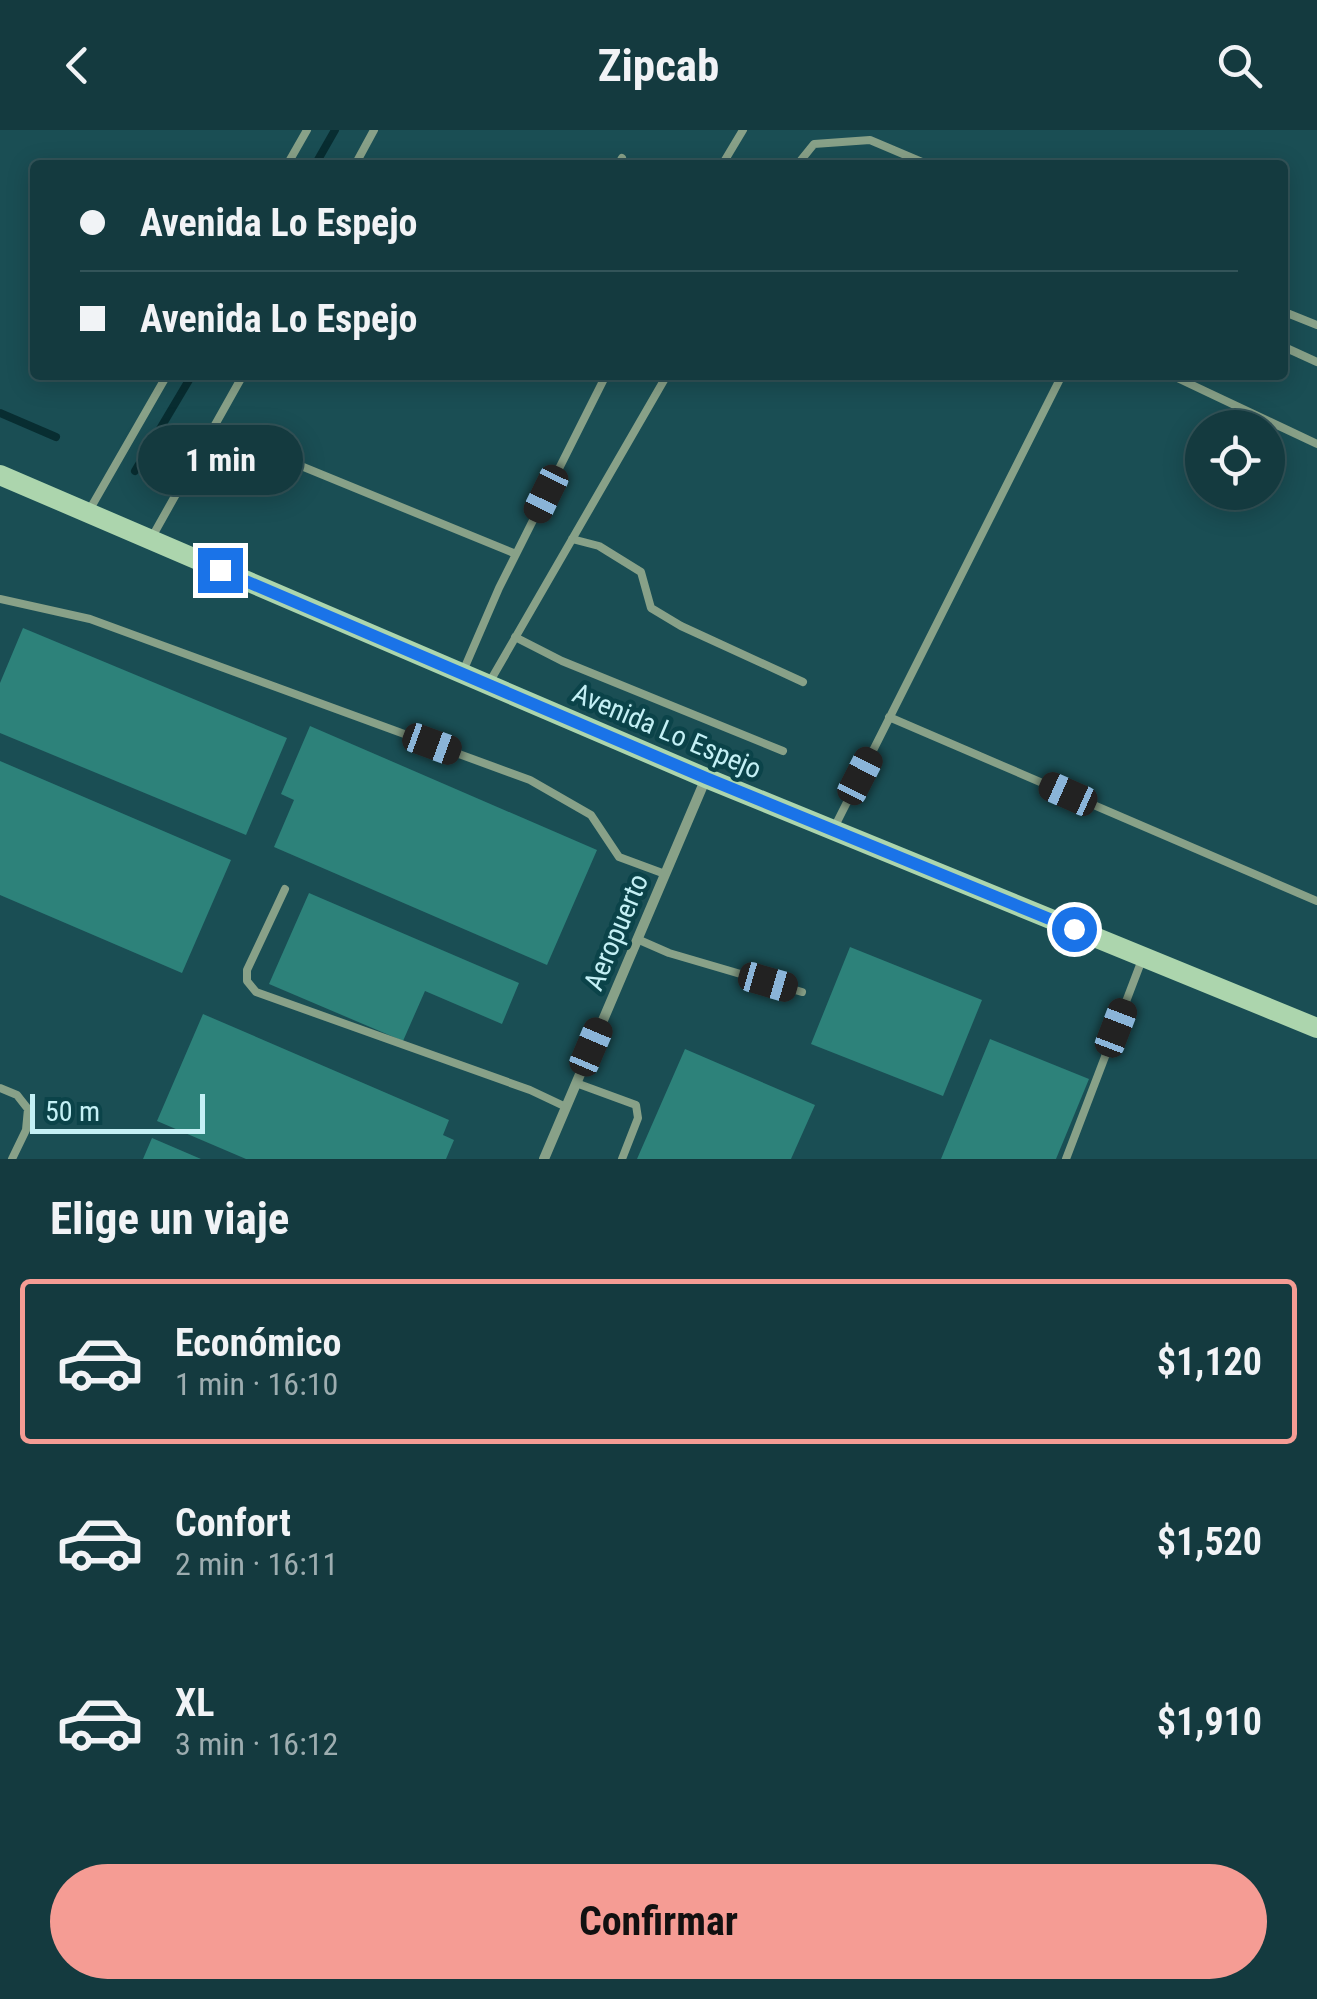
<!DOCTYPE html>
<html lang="es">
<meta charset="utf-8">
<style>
:root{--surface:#143a3f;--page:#21454a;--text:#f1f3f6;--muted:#9dadb0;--line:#335459;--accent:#f59c94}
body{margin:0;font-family:"Roboto Condensed",sans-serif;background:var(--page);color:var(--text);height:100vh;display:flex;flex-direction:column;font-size:38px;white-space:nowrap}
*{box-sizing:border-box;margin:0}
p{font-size:32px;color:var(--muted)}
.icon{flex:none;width:55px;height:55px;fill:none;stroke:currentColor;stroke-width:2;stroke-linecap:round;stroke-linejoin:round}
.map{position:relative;height:1029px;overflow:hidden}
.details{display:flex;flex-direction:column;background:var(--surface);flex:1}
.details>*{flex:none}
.banner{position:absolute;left:30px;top:30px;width:1258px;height:220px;border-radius:10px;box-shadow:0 5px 25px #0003,0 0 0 2px var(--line);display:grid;align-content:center;height:220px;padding:0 50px;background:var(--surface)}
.buttons{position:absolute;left:1185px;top:280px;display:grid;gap:20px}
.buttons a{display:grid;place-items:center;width:100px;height:100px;border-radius:50%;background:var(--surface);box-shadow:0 5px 25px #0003,0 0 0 2px var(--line);font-size:50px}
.scale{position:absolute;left:30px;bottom:25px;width:175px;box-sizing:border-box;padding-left:10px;border:5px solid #c4f0f5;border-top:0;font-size:28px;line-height:35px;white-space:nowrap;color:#c4f0f5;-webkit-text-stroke:8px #0b4349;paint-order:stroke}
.end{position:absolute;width:45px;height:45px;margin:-22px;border:12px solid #1a73e8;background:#fff;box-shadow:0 0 0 5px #fff}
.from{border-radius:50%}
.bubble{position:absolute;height:70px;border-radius:35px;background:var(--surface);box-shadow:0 5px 25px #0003,0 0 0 2px var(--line);font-size:32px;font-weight:700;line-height:70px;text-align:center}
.car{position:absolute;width:30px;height:60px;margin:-30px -15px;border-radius:12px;box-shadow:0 0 8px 2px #0007;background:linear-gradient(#222 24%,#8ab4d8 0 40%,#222 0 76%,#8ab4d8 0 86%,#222 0)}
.banner b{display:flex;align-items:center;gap:35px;height:95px;font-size:38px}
.banner b+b{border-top:2px solid var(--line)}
.banner i{width:25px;height:25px;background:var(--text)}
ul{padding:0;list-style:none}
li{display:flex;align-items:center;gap:30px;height:165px;margin:0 20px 15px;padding:0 30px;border:5px solid transparent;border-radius:10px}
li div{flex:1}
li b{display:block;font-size:38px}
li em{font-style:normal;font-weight:700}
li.selected{border-color:var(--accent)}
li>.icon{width:90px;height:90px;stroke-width:1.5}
h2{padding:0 50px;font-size:45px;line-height:120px}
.primary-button{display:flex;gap:20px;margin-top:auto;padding:20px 50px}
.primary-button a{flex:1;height:115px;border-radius:60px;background:var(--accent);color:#111;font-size:40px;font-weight:700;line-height:115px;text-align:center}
header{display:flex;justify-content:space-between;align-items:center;height:130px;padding:0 50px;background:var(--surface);font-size:45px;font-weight:700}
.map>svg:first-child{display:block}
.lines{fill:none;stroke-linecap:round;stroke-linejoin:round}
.stream{stroke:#082d31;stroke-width:8}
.building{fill:#2d827a}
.service{stroke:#88a188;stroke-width:8}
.minor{stroke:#88a188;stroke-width:10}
.secondary{stroke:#acd5ad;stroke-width:20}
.route{stroke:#1a73e8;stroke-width:12}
.labels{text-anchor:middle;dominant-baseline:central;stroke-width:9;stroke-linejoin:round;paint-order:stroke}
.street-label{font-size:28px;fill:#c4f0f5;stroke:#0b4349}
</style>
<header><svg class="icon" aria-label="back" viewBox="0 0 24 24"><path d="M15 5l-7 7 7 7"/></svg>Zipcab<svg class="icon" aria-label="search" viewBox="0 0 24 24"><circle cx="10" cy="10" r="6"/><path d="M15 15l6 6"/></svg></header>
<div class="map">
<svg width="1317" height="1029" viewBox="0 0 1317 1029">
<rect width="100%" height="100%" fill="#1a4e54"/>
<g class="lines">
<path class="stream" d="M315,35L335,0
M0,283L56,307
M135,341L192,245"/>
</g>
<path class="building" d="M23,498L287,608L246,705L0,603V553Z
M310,596L597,720L547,835L274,717L294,670L281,664Z
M0,631L231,730L182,843L0,765Z
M309,763L519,853L502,894L425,861L403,911L269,854Z
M850,817L982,870L943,966L811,914Z
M203,884L449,990L443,1005L454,1010L446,1029H246L157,991Z
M990,909L1089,949L1056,1029H941Z
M685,919L815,975L791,1029H637Z
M152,1008L201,1029H143Z"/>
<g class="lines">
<path class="service" d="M287,35L307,0
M355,35L374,0
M618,35L622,28
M722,35L743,0
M797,35L814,14L870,10L929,35
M1282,181L1317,195
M1282,216L1317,232
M1171,245L1317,314
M213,300L516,424
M90,379L167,245
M152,407L243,245
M572,409L599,416L641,442L651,478L681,496L803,552
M0,469L90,489L530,650L591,685L619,727L665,744
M515,507L562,531L783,621
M464,539L499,458L606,245
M489,553L667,245
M889,587L1317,771
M835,696L1062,245
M285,759L247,840V851L256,862L530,960L566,977
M637,809L669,823L802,862
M576,953L636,975L638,988L622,1029
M0,958L17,965L28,979L26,1000L12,1029
M1066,1029L1143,827"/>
<path class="minor" d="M544,1029L706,648"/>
<path class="secondary" d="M0,345L706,648L1317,898"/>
</g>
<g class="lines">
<path class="route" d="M220,440L706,648L1074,799"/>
</g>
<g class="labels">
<g class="street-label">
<text transform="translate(667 601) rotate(23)">Avenida Lo Espejo</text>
<text transform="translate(616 802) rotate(-67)">Aeropuerto</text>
</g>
</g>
</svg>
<div class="buttons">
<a><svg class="icon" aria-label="locate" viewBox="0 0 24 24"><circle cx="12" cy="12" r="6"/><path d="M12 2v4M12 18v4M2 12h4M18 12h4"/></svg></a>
</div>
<div class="scale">50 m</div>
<i class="end from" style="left:1074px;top:799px"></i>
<i class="end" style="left:220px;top:440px"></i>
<div class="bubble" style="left:138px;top:295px;width:165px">1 min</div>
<i class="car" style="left:546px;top:364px;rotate:206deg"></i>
<i class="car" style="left:432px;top:614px;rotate:110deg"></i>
<i class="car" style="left:860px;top:646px;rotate:27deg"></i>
<i class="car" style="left:1068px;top:664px;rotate:294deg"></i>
<i class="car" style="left:768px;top:852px;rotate:106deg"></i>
<i class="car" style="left:1116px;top:898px;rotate:21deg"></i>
<i class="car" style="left:591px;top:917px;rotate:23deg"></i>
<div class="banner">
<b><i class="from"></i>Avenida Lo Espejo</b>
<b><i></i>Avenida Lo Espejo</b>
</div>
</div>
<section class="details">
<h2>Elige un viaje</h2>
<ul>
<li class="selected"><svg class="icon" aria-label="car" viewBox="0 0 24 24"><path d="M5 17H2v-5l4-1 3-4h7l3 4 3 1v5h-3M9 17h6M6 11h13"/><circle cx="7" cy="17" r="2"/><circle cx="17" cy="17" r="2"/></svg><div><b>Económico</b><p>1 min · 16:10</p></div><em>$1,120</em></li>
<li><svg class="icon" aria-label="car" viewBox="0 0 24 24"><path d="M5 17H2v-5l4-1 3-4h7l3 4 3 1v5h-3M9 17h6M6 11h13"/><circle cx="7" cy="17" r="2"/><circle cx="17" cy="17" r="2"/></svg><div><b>Confort</b><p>2 min · 16:11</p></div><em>$1,520</em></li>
<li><svg class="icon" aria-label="car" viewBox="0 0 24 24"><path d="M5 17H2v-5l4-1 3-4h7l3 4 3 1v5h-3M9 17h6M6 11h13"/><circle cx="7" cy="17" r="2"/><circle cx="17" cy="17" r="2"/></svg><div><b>XL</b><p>3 min · 16:12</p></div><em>$1,910</em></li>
</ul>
<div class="primary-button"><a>Confirmar</a></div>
</section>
